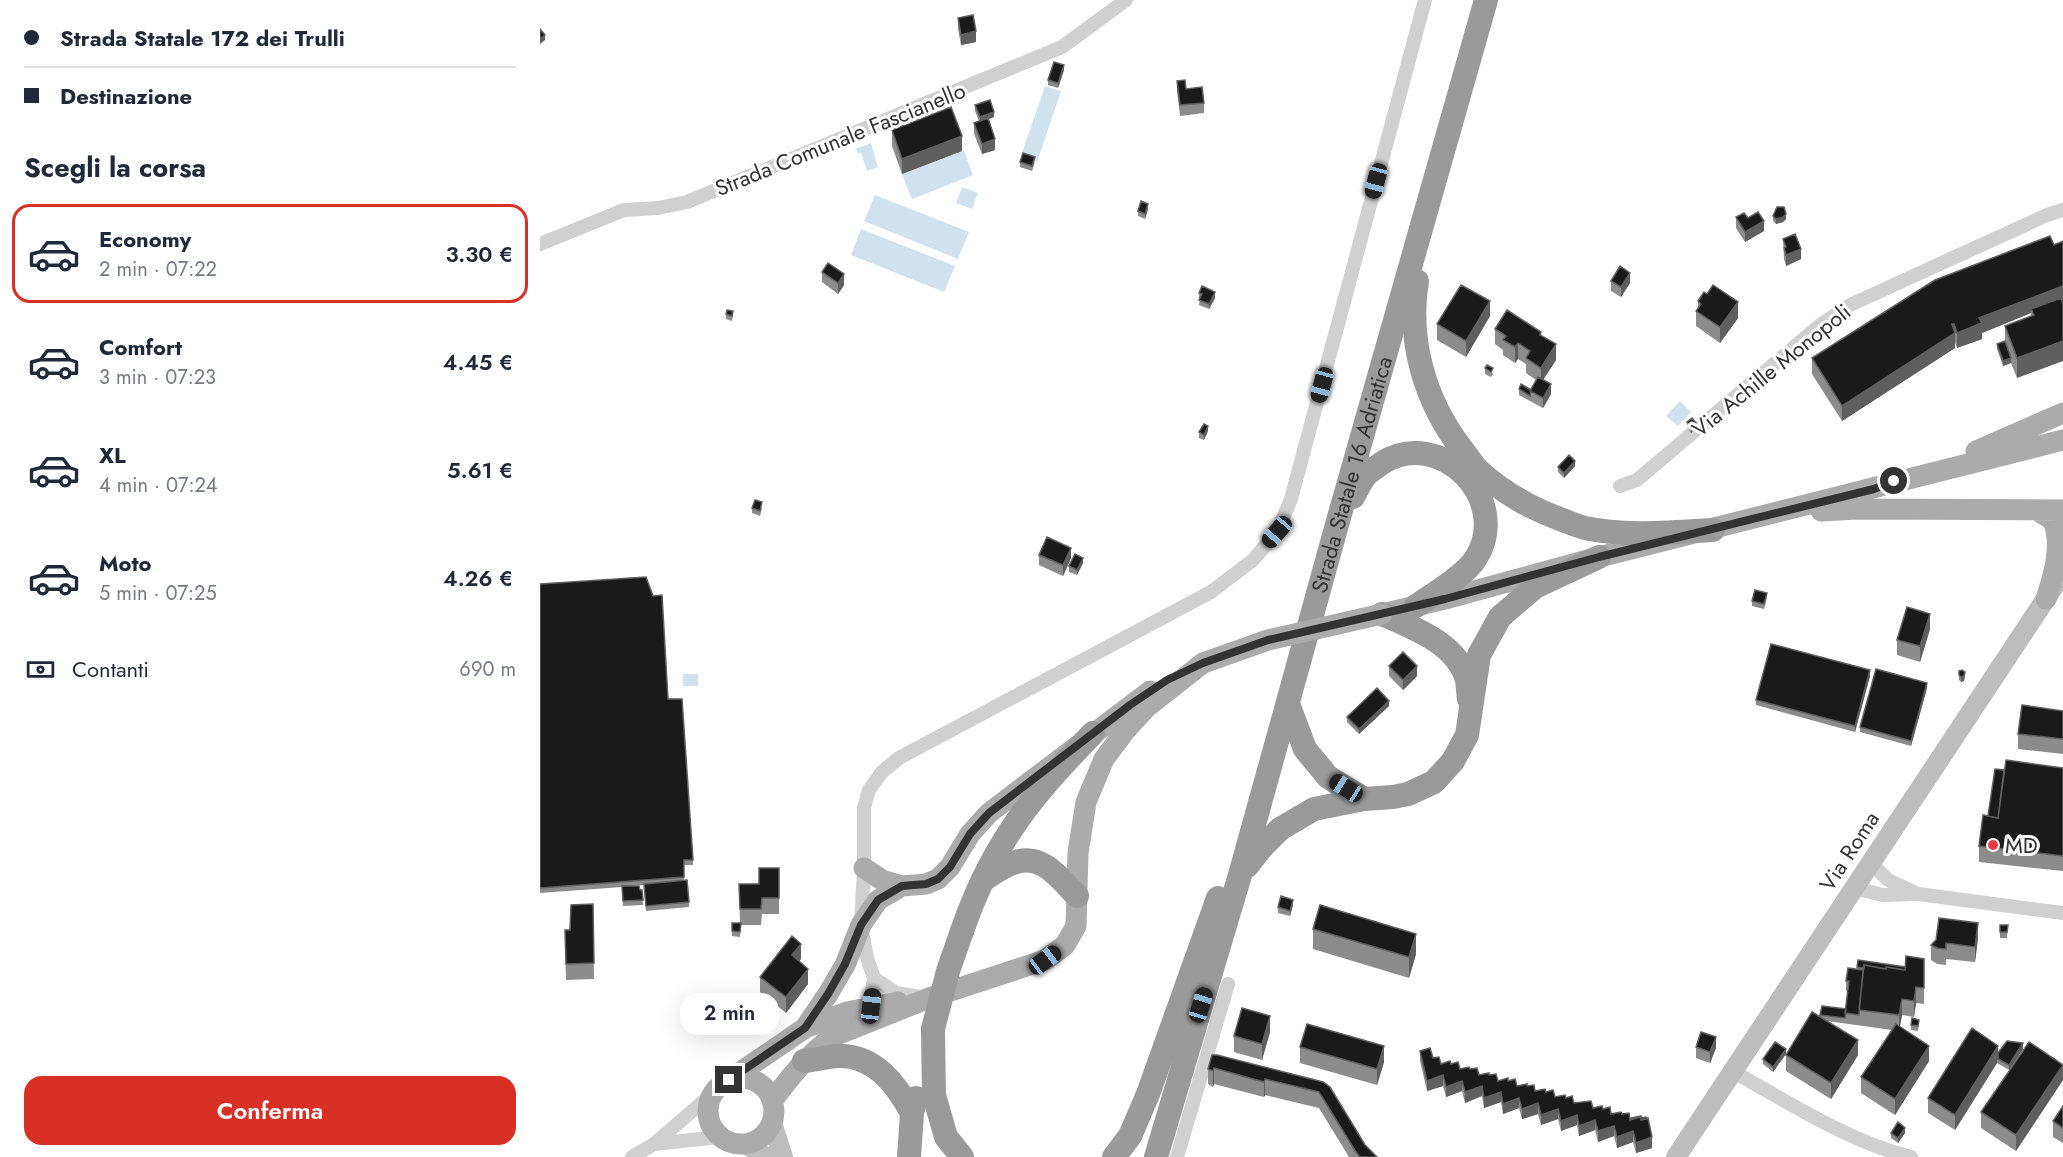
<!DOCTYPE html>
<html lang="it">
<meta charset="utf-8">
<style>
:root{--surface:#fff;--page:#f2f2f3;--text:#1f2937;--muted:#747a83;--line:#e0e1e3;--accent:#d93025}
body{margin:0;font-family:Jost,sans-serif;background:var(--page);color:var(--text);height:100vh;display:flex;flex-direction:column;font-size:22px;white-space:nowrap}
*{box-sizing:border-box;margin:0}
p{font-size:20px;color:var(--muted)}
.icon{flex:none;width:33px;height:33px;fill:none;stroke:currentColor;stroke-width:2;stroke-linecap:round;stroke-linejoin:round}
.map{position:relative;flex:1;overflow:hidden}
.drawer{display:flex;flex-direction:column;background:var(--surface);width:540px}
.drawer>*{flex:none}
.hud{display:grid;align-content:center;height:132px;padding:0 24px;background:var(--surface)}
.end{position:absolute;width:27px;height:27px;margin:-14px;border:8px solid #333;background:#fff;box-shadow:0 0 0 3px #fff}
.from{border-radius:50%}
.bubble{position:absolute;height:42px;border-radius:18px;background:var(--surface);box-shadow:0 6px 24px #0002;font-size:20px;font-weight:600;line-height:42px;text-align:center}
.car{position:absolute;width:18px;height:36px;margin:-18px -9px;border-radius:8px;box-shadow:0 0 4px 2px #0007;background:linear-gradient(#222 24%,#8ab4d8 0 40%,#222 0 76%,#8ab4d8 0 86%,#222 0)}
.hud b{display:flex;align-items:center;gap:21px;height:57px;font-size:22px}
.hud b+b{border-top:2px solid var(--line)}
.hud i{width:15px;height:15px;background:var(--text)}
ul{padding:0;list-style:none}
li{display:flex;align-items:center;gap:18px;height:99px;margin:0 12px 9px;padding:0 12px;border:3px solid transparent;border-radius:18px}
li div{flex:1}
li b{display:block;font-size:22px}
li em{font-style:normal;font-weight:600}
li.active{border-color:var(--accent)}
li>.icon{width:54px;height:54px;stroke-width:1.5}
h2{padding:0 24px;font-size:27px;line-height:72px}
.pay{display:flex;align-items:center;gap:15px;height:66px;padding:0 24px;font-size:22px}
.pay p{margin-inline-start:auto}
.primary-button{display:flex;gap:12px;margin-top:auto;padding:12px 24px}
.primary-button a{flex:1;height:69px;border-radius:18px;background:var(--accent);color:#fff;font-size:24px;font-weight:600;line-height:69px;text-align:center}
main{display:flex;flex:1;min-height:0}
.map>svg:first-child{display:block}
.water{fill:#cfe2ee}
.lines{fill:none;stroke-linecap:round;stroke-linejoin:round}
.street{stroke:#d0d0d0;stroke-width:14}
.secondary{stroke:#bdbdbd;stroke-width:20}
.primary{stroke:#ababab;stroke-width:21}
.highway{stroke:#9a9a9a;stroke-width:24}
.primary-bridge{stroke:#ababab;stroke-width:21}
.highway-bridge{stroke:#9a9a9a;stroke-width:24}
.wall{fill:#8c8c8c}
.shaded-wall{fill:#5f5f5f}
.building{fill:#1a1a1a;stroke:#5f5f5f;stroke-width:1.5}
.route{stroke:#333;stroke-width:8}
.poi-dot{fill:#e63946;stroke:#fff;stroke-width:2}
.labels{text-anchor:middle;dominant-baseline:central;stroke-width:6;stroke-linejoin:round;paint-order:stroke}
.street-label{font-size:22px;fill:#333;stroke:#fff}
.poi-label{font-size:22px;fill:#333;stroke:#fff;text-anchor:start}
</style>
<main>
<section class="drawer">
<div class="hud">
<b><i class="from"></i>Strada Statale 172 dei Trulli</b>
<b><i></i>Destinazione</b>
</div>
<h2>Scegli la corsa</h2>
<ul>
<li class="active"><svg class="icon" aria-label="car" viewBox="0 0 24 24"><path d="M5 17H2v-5l4-1 3-4h7l3 4 3 1v5h-3M9 17h6M6 11h13"/><circle cx="7" cy="17" r="2"/><circle cx="17" cy="17" r="2"/></svg><div><b>Economy</b><p>2 min · 07:22</p></div><em>3.30 €</em></li>
<li><svg class="icon" aria-label="car" viewBox="0 0 24 24"><path d="M5 17H2v-5l4-1 3-4h7l3 4 3 1v5h-3M9 17h6M6 11h13"/><circle cx="7" cy="17" r="2"/><circle cx="17" cy="17" r="2"/></svg><div><b>Comfort</b><p>3 min · 07:23</p></div><em>4.45 €</em></li>
<li><svg class="icon" aria-label="car" viewBox="0 0 24 24"><path d="M5 17H2v-5l4-1 3-4h7l3 4 3 1v5h-3M9 17h6M6 11h13"/><circle cx="7" cy="17" r="2"/><circle cx="17" cy="17" r="2"/></svg><div><b>XL</b><p>4 min · 07:24</p></div><em>5.61 €</em></li>
<li><svg class="icon" aria-label="car" viewBox="0 0 24 24"><path d="M5 17H2v-5l4-1 3-4h7l3 4 3 1v5h-3M9 17h6M6 11h13"/><circle cx="7" cy="17" r="2"/><circle cx="17" cy="17" r="2"/></svg><div><b>Moto</b><p>5 min · 07:25</p></div><em>4.26 €</em></li>
</ul>
<div class="pay"><svg class="icon" aria-label="cash" viewBox="0 0 24 24"><path d="M3 7h18v10H3z"/><circle cx="12" cy="12" r="2"/></svg>Contanti<p>690 m</p></div>
<div class="primary-button"><a>Conferma</a></div>
</section>
<div class="map">
<svg width="1523" height="1157" viewBox="0 0 1523 1157">
<rect width="100%" height="100%" fill="#fff"/>
<path class="water" d="M505,86L521,91L497,162L481,156Z
M331,143L338,167L327,171L321,153L318,154L316,149Z
M424,151L433,175L372,199L362,174Z
M422,187L438,193L432,209L416,203Z
M335,195L429,232L418,259L324,221Z
M321,229L415,266L404,292L311,255Z
M1140,401L1151,412L1138,426L1126,416Z
M143,674H158V686H143Z"/>
<g class="lines">
<path class="street" d="M0,244L84,210L118,208L147,202L522,47L586,0
M1080,486L1097,480L1280,325L1310,305L1507,215L1523,210
M1330,862L1348,880L1374,892
M1314,888L1343,895L1378,894L1523,913
M334,978L356,993L386,998
M329,1013L334,978L327,958L321,925L324,868V808L329,790L342,772L359,758L671,592L713,560L737,532L751,499L885,0
M1192,1071C1250,1103 1307,1141 1371,1157
M114,1144L179,1137
M92,1157L114,1144L172,1094
M637,1157L688,984"/>
<path class="secondary" d="M232,1123L243,1157
M206,1144L226,1157
M1136,1157L1515,585"/>
<path class="primary" d="M1436,451L1523,413
M1497,510C1502,514 1509,517 1513,521C1523,544 1514,575 1506,599
M1281,511L1317,509L1523,510
M842,614L905,599L1059,557L1523,440
M324,868L342,880L362,886
M265,1028L288,994L305,965L321,925L338,900L362,886L386,884L398,879L410,867L430,834L449,813L610,691
M168 1111a33 33 0 1 1 66 0a33 33 0 1 1-66 0Z
M189,1080L265,1028L307,1012L358,1002
M232,1101C251,1076 268,1054 294,1036L389,998L505,960L525,945L536,926L538,853L546,802L564,759L585,731L607,707L663,663"/>
<g class="highway">
<path d="M877,281C867,340 885,401 921,448C927,455 932,464 938,470C961,491 990,508 1020,519C1028,522 1037,526 1045,528C1087,537 1131,532 1173,530"/>
<path d="M813,497C817,490 821,480 827,474C831,470 837,467 842,463C901,426 972,500 936,558C926,575 892,595 876,606"/>
<path d="M842,614C873,628 917,643 927,680C928,686 928,693 929,699"/>
<path d="M748,704L765,749L788,777L824,799"/>
<path d="M707,866L722,847L740,829L774,809L824,799L853,797L868,794L894,782L913,761L927,735L939,655L960,617L995,587L1059,557"/>
<path d="M443,880C453,874 463,866 473,863C501,852 519,877 537,896"/>
<path d="M422,931C440,878 469,826 506,784C521,766 537,750 553,733"/>
<path d="M393,1029L394,1095L406,1137L422,1157"/>
<path d="M264,1061C275,1060 286,1057 297,1056C334,1054 356,1084 372,1113"/>
<path d="M369,1157L372,1113L376,1098"/>
<path d="M574,1157L590,1136L608,1094L678,898"/>
<path id="s1" d="M616,1157L700,875L798,521L946,0"/>
</g>
<path class="primary-bridge" d="M663,663L728,640L842,614"/>
<path class="highway-bridge" d="M393,1029L408,971L422,931"/>
</g>
<path class="wall" d="M418,18L436,42L421,45L418,29Z
M524,70L518,88L508,85V80Z
M637,81L646,89L664,103V113L640,116L637,91Z
M435,105L454,117L448,119L455,150L442,154L434,134V123L439,121L435,111Z
M352,130L422,151L362,174L352,146Z
M480,162H495L492,171L480,167Z
M608,209L605,219L598,216V211Z
M1233,216L1246,219L1243,222L1236,224L1233,221Z
M1196,217L1208,218L1224,231L1205,242L1196,228Z
M1243,239L1261,259L1246,266L1244,259Z
M282,272L304,285L298,294L282,282Z
M1395,280L1522,302L1477,378L1471,363L1463,366L1457,349V344L1465,341V326L1491,316V313L1442,333V339L1417,348L1415,343V348L1302,421L1272,374V358Z
M1071,281L1090,283L1081,297L1071,291Z
M659,293L675,298L669,309L659,305L660,299L659,298Z
M1158,301L1198,318L1180,343L1156,326V311L1158,309Z
M186,314L193,316L192,321L186,319Z
M950,316L926,357L897,340V324Z
M955,329L1001,336L1016,360L1003,380L1011,394L1003,408L979,395V389L991,390L996,380L986,373V364L978,359L975,363L963,355V350L955,344Z
M945,368L953,374L951,377L945,374Z
M1147,422L1156,428L1151,433L1147,427Z
M668,431L664,440L659,438V432Z
M1035,466L1024,478L1018,472V467Z
M212,508H222L220,516L212,513Z
M499,555L531,558L523,576L499,565Z
M543,563L537,575L529,572V566Z
M0,584L128,699L153,860V865H144V880L149,902V907L106,911L104,885L92,886L100,890H102L103,905L83,906L82,887L0,893Z
M1227,598L1224,609L1212,606V601Z
M1390,629L1380,662L1357,655V640Z
M849,666L877,676L863,690L849,676Z
M1419,671L1425,677L1424,681L1421,682L1419,680Z
M1330,676L1315,732L1216,705V700Z
M1387,688L1371,746L1320,732V727Z
M849,706L819,734L807,722V717Z
M1523,711V754L1478,749V734Z
M1523,768V871L1439,862V846L1448,816L1464,770Z
M239,868V914H222L221,925H201L200,937L192,936V923H200L199,884H219Z
M53,904L54,979L26,980L25,946L30,930Z
M753,905L750,916L738,913V907Z
M1460,925H1468L1467,938H1460Z
M773,929L876,954L869,978L773,949Z
M1438,938L1435,962L1406,959V965L1397,964L1391,960V945Z
M261,959L259,961L268,984L246,1013L220,992V977Z
M1384,959V1004L1376,1003L1374,1017L1362,1015L1360,1027L1389,1061L1355,1115L1321,1093V1077L1352,1030L1287,1021L1318,1055L1291,1099L1246,1071V1055L1280,1017L1282,1006L1306,1009L1308,992L1306,991V981L1317,969L1318,960L1365,967Z
M1371,1025H1379L1378,1031L1371,1030Z
M730,1032L722,1060L694,1052V1036Z
M760,1047L844,1062L837,1085L760,1063Z
M1156,1047L1176,1048L1170,1063L1156,1058Z
M1483,1049L1469,1070L1457,1063L1415,1130L1388,1113V1098L1458,1053Z
M880,1051L901,1064H911L920,1069H930L939,1075H949L958,1081H968L977,1086H987L995,1091L1006,1092L1015,1097L1026,1098L1034,1103L1053,1108L1063,1109L1071,1114H1082L1090,1120L1112,1148L1096,1153L1093,1142L1077,1148L1074,1136L1058,1142L1055,1130L1039,1136L1037,1125L1021,1131L1018,1119L1001,1125L998,1114L982,1119L979,1108L963,1114L961,1102L944,1108L942,1096L925,1103L922,1091L906,1097L903,1086L887,1091L880,1061Z
M1246,1054L1233,1072L1223,1064V1059Z
M672,1055L783,1082L825,1145L837,1157H809L779,1108L725,1095L724,1097L674,1084L673,1087L668,1084V1069Z
M1523,1080L1476,1151L1441,1128V1112Z
M1523,1106V1143L1513,1137V1121Z
M1351,1133H1365L1358,1143L1351,1138Z"/>
<path class="shaded-wall" d="M436,31V42L421,45V35Z
M5,35V40L0,44V39Z
M524,65V70L518,88V83Z
M454,112V117L440,122V117Z
M422,136V151L362,174V159Z
M455,139V150L442,154V144Z
M608,204V209L605,219V214Z
M1246,214V219L1243,222L1236,224V219Z
M1224,221V231L1205,242V232Z
M1261,249V259L1246,266V255Z
M1090,273V283L1081,297V287Z
M304,274V285L298,294V283Z
M1523,286V301L1493,313L1491,309V313L1442,333V339L1417,348V333L1439,318Z
M675,292V298L669,309V304Z
M950,301V316L926,357V341Z
M1198,302V318L1180,343V327Z
M1412,324H1414V334L1415,333V348L1302,421V406Z
M1523,341V361L1477,378V358Z
M978,343V359L975,363V347Z
M1016,344V360L1001,383V368Z
M1471,358V363L1463,366V361Z
M1011,384V394L1003,408V398Z
M1156,423V428L1151,433V428Z
M668,426V431L664,440V435Z
M1035,461V466L1024,478V473Z
M531,548V558L523,576V565Z
M543,558V563L537,575V570Z
M1390,614V629L1380,662V646Z
M877,666V676L863,690V680Z
M1330,670V676L1315,732V726Z
M1425,672L1424,681L1421,682V677Z
M1387,683V688L1371,746V741Z
M849,701V706L819,734V729Z
M753,900V905L750,916V911Z
M1438,923V938L1435,962V947Z
M876,934V954L869,978V957Z
M261,944V959L252,971V955Z
M268,969V984L246,1013V997Z
M1376,987V1003L1374,1017V1001Z
M1362,999V1015L1359,1031V1015Z
M730,1016V1032L722,1060V1044Z
M1176,1037V1048L1170,1063V1052Z
M1318,1040V1055L1291,1099V1083Z
M1483,1043V1049L1469,1070V1065Z
M844,1046V1062L837,1085V1069Z
M1389,1046V1061L1355,1115V1099Z
M1458,1046V1059L1457,1058V1063L1415,1130V1115Z
M1246,1049V1054L1233,1072V1067Z
M1523,1065V1080L1476,1151V1135Z
M674,1068V1084L673,1087V1071Z
M903,1075V1086L887,1091V1081Z
M725,1079V1095L724,1097V1082Z
M922,1081V1091L906,1097V1087Z
M942,1086V1096L925,1103V1092Z
M961,1092V1102L944,1108V1098Z
M979,1098V1108L963,1114V1104Z
M998,1103V1114L982,1119V1109Z
M1018,1109V1119L1001,1125V1115Z
M1037,1115V1125L1021,1131V1121Z
M1055,1120V1130L1039,1136V1126Z
M1074,1126V1136L1058,1142V1131Z
M1365,1128V1133L1358,1143V1138Z
M1093,1131V1142L1077,1148V1137Z
M1112,1137V1148L1096,1153V1143Z"/>
<path class="building" d="M433,15L436,31L421,35L418,18Z
M0,29L5,35L0,39Z
M514,62L524,65L518,83L508,80Z
M645,80L646,89L662,87L664,103L640,105L637,81Z
M450,100L454,112L440,117L435,105Z
M411,107L422,136L362,159L352,130Z
M448,118L455,139L442,144L434,123Z
M483,153L495,157L492,166L480,162Z
M601,201L608,204L605,214L598,211Z
M1237,207H1244L1246,214L1243,217L1236,219L1233,216Z
M1218,212L1224,221L1205,232L1196,217L1204,213L1208,218Z
M1255,234L1261,249L1246,255L1244,248L1246,247L1243,239Z
M1510,236L1514,245L1523,241V286L1439,318L1442,323L1417,333L1414,324H1412L1415,333L1302,406L1272,358L1395,280Z
M288,263L304,274L298,283L282,272Z
M1080,266L1090,273L1081,287L1071,281Z
M921,285L950,301L926,341L897,324Z
M1173,285L1198,302L1180,327L1156,311L1161,304L1158,301L1164,292L1167,294Z
M662,286L675,292L669,304L659,300L662,294L659,293Z
M1521,298L1523,304V341L1477,358L1465,326L1494,315L1491,309Z
M187,310L193,311L192,316L186,314Z
M967,310L1001,332L1000,335L1016,344L1001,368L986,358L990,351L978,343L975,347L963,340L966,336L955,329Z
M1465,341L1471,358L1463,361L1457,344Z
M947,365L953,368L951,372L945,368Z
M998,377L1011,384L1003,398L990,391Z
M981,384L991,390L990,396L979,389Z
M1152,418L1156,423L1151,428L1147,422Z
M664,424L668,426L664,435L659,432Z
M1029,455L1035,461L1024,473L1018,467Z
M215,500L222,502L220,511L212,508Z
M507,537L531,548L523,565L499,555Z
M535,554L543,558L537,570L529,566Z
M106,577L113,596L122,595L128,699H142L153,860H144V877L0,888V584Z
M1215,590L1227,593L1224,604L1212,601Z
M1367,607L1390,614L1380,646L1357,640Z
M1231,644L1330,670L1315,726L1216,700Z
M863,652L877,666L863,680L849,666Z
M1336,669L1387,683L1371,741L1320,727Z
M1422,670L1425,672L1424,676L1421,677L1419,675V671Z
M837,688L849,701L819,729L807,717Z
M1482,705L1523,711V739L1478,734Z
M1466,760L1523,768V856L1439,846L1443,815L1458,818Z
M1455,769L1464,770L1458,818L1448,816Z
M219,868H239V898H222L221,909H200L199,884H219Z
M147,880L149,902L106,906L104,884Z
M82,886H99L100,890H102L103,900L83,901Z
M741,896L753,900L750,911L738,907Z
M53,904L54,963L26,964L25,930H30L31,905Z
M780,905L876,934L869,957L773,929Z
M1399,918L1438,923L1435,947L1406,943V949L1397,948L1391,945L1396,940Z
M192,923H201L200,932L192,931Z
M1460,925H1468L1467,932H1460Z
M252,936L261,944L252,955L268,969L246,997L220,977Z
M1366,956L1384,959V988L1376,987L1374,1001L1362,999L1359,1015L1319,1010L1324,965L1346,969V967L1365,970Z
M1318,960L1365,967V970L1346,967V969L1324,965V968L1317,967Z
M1308,968L1323,970L1319,1015L1305,1013L1309,981H1306Z
M1282,1006L1306,1009L1305,1018L1280,1015Z
M702,1008L730,1016L722,1044L694,1036Z
M1272,1012L1318,1040L1291,1083L1246,1055Z
M1372,1018L1379,1020L1378,1026L1371,1025Z
M767,1024L844,1046L837,1069L760,1047Z
M1356,1024L1389,1046L1355,1099L1321,1077Z
M1432,1028L1458,1046L1415,1115L1388,1098Z
M1161,1032L1176,1037L1170,1052L1156,1047Z
M1467,1041L1483,1043L1469,1065L1458,1059V1053Z
M1235,1042L1246,1049L1233,1067L1223,1059Z
M1489,1042L1523,1065L1476,1135L1441,1112Z
M890,1048L893,1058L899,1057L901,1064L910,1061L911,1064L918,1062L920,1069L929,1067L930,1069L937,1068L939,1075L949,1073V1075L956,1074L958,1081L968,1078V1081L975,1079L977,1086L987,1084V1086L994,1085L995,1091L1005,1089L1006,1092L1013,1090L1015,1097L1025,1095L1026,1098L1032,1096L1034,1103L1051,1101L1053,1108L1062,1106L1063,1109L1070,1107L1071,1114L1081,1112L1082,1114L1089,1113L1090,1120L1100,1117L1101,1120L1108,1118L1112,1137L1096,1143L1093,1131L1077,1137L1074,1126L1058,1131L1055,1120L1039,1126L1037,1115L1021,1121L1018,1109L1001,1115L998,1103L982,1109L979,1098L963,1104L961,1092L944,1098L942,1086L925,1092L922,1081L906,1087L903,1075L887,1081L880,1051Z
M672,1055H677L783,1082L790,1087L825,1145L837,1157H820L816,1152L779,1092L725,1079L724,1082L674,1068L673,1071L668,1069Z
M1523,1106V1128L1513,1121Z
M1101,1116V1118L1106,1117L1107,1119L1101,1120L1100,1117L1091,1119V1118Z
M1358,1122L1365,1128L1358,1138L1351,1133Z"/>
<g class="lines">
<path class="route" d="M189,1080L265,1028L288,994L305,964L321,925L338,900L362,886L386,884L398,879L410,867L430,834L449,813L590,705L627,680L663,663L728,640L905,599L1059,557L1334,489L1354,481"/>
</g>
<circle class="poi-dot" cx="1453" cy="845" r="6"/>
<g class="labels">
<g class="street-label">
<text transform="translate(300 139) rotate(-22)">Strada Comunale Fascianello</text>
<text transform="translate(1231 370) rotate(-39)">Via Achille Monopoli</text>
<text stroke="none"><textPath href="#s1" startOffset="710">Strada Statale 16 Adriatica</textPath></text>
<text transform="translate(1309 851) rotate(-57)">Via Roma</text>
</g>
<g class="poi-label">
<text x="1465" y="845">MD</text>
</g>
</g>
</svg>
<i class="end from" style="left:1354px;top:481px"></i>
<i class="end" style="left:189px;top:1080px"></i>
<div class="bubble" style="left:140px;top:993px;width:99px">2 min</div>
<i class="car" style="left:836px;top:181px;rotate:195deg"></i>
<i class="car" style="left:782px;top:385px;rotate:195deg"></i>
<i class="car" style="left:737px;top:532px;rotate:221deg"></i>
<i class="car" style="left:806px;top:788px;rotate:302deg"></i>
<i class="car" style="left:505px;top:960px;rotate:53deg"></i>
<i class="car" style="left:661px;top:1005px;rotate:17deg"></i>
<i class="car" style="left:331px;top:1006px;rotate:7deg"></i>
</div>
</main>
